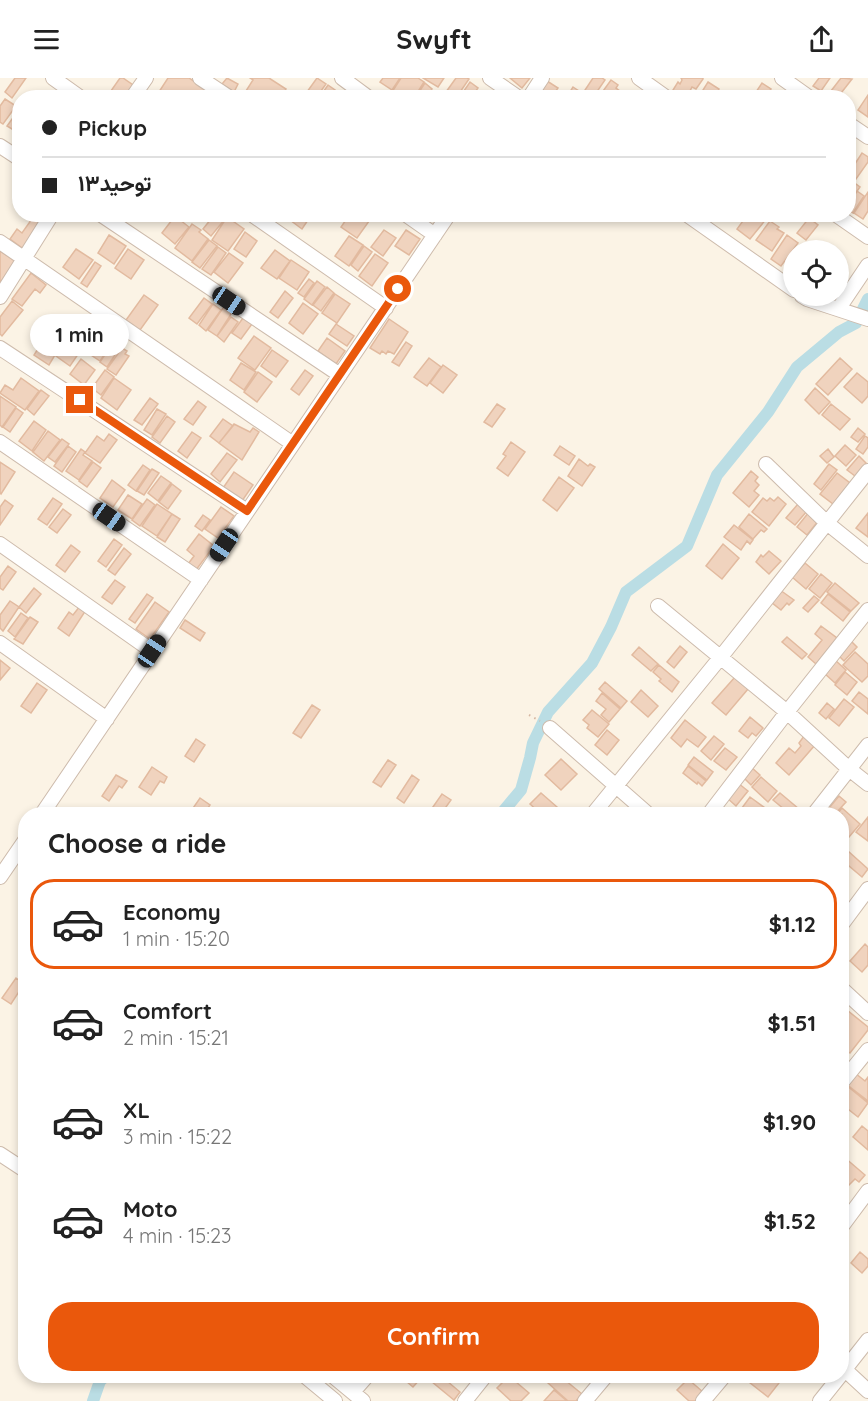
<!DOCTYPE html>
<meta charset="utf-8">
<style>
:root{--surface:#fff;--page:#f2f2f2;--text:#222;--muted:#767676;--line:#e0e0e0;--accent:#ea580c}
body{margin:0;font-family:Quicksand,Vazirmatn,sans-serif;background:var(--page);color:var(--text);height:100vh;display:flex;flex-direction:column;font-size:22px;white-space:nowrap}
*{box-sizing:border-box;margin:0}
p{font-size:20px;color:var(--muted)}
.icon{flex:none;width:33px;height:33px;fill:none;stroke:currentColor;stroke-width:2;stroke-linecap:round;stroke-linejoin:round}
.map{position:relative;flex:1;overflow:hidden}
.side{position:absolute;left:18px;top:729px;width:831px;height:576px;display:flex;flex-direction:column;background:var(--surface);border-radius:24px;box-shadow:0 3px 9px #0003}
.side>*{flex:none}
.guide{position:absolute;left:12px;top:12px;width:844px;height:132px;border-radius:24px;box-shadow:0 3px 9px #0003;display:grid;align-content:center;height:132px;padding:0 30px;background:var(--surface)}
.tools{position:absolute;left:783px;top:162px;display:grid;gap:12px}
.tools a{display:grid;place-items:center;width:66px;height:66px;border-radius:50%;background:var(--surface);box-shadow:0 3px 9px #0003;font-size:30px}
.end{position:absolute;width:27px;height:27px;margin:-14px;border:8px solid #ea580c;background:#fff;box-shadow:0 0 0 3px #fff}
.from{border-radius:50%}
.bubble{position:absolute;height:42px;border-radius:21px;background:var(--surface);box-shadow:0 3px 9px #0003;font-size:20px;font-weight:700;line-height:42px;text-align:center}
.car{position:absolute;width:18px;height:36px;margin:-18px -9px;border-radius:8px;box-shadow:0 0 4px 2px #0007;background:linear-gradient(#222 24%,#8ab4d8 0 40%,#222 0 76%,#8ab4d8 0 86%,#222 0)}
.guide b{display:flex;align-items:center;gap:21px;height:57px;font-size:22px}
.guide b+b{border-top:2px solid var(--line)}
.guide i{width:15px;height:15px;background:var(--text)}
ul{padding:0;list-style:none}
li{display:flex;align-items:center;gap:18px;height:90px;margin:0 12px 9px;padding:0 18px;border:3px solid transparent;border-radius:24px}
li div{flex:1}
li b{display:block;font-size:22px}
li em{font-style:normal;font-weight:700}
li.selected{border-color:var(--accent)}
li>.icon{width:54px;height:54px;stroke-width:1.5}
h2{padding:0 30px;font-size:27px;line-height:72px}
.button{display:flex;gap:12px;margin-top:auto;padding:12px 30px}
.button a{flex:1;height:69px;border-radius:24px;background:var(--accent);color:#fff;font-size:24px;font-weight:700;line-height:69px;text-align:center}
header{display:flex;justify-content:space-between;align-items:center;height:78px;padding:0 30px;background:var(--surface);font-size:27px;font-weight:700}
.map>svg:first-child{display:block}
.lines{fill:none;stroke-linecap:round;stroke-linejoin:round}
.canal{stroke:#badde4;stroke-width:12}
.building{fill:#f0d3be;stroke:#e2ba9f;stroke-width:1.5}
.minor-casing{stroke:#cdbbac;stroke-width:16}
.path{stroke:#d5b6a1;stroke-width:2;stroke-dasharray:1.5 4.5;stroke-linecap:butt}
.minor{stroke:#fff;stroke-width:14}
.route{stroke:#ea580c;stroke-width:8}
</style>
<header><svg class="icon" aria-label="menu" viewBox="0 0 24 24"><path d="M4 6h16M4 12h16M4 18h16"/></svg>Swyft<svg class="icon" aria-label="share" viewBox="0 0 24 24"><path d="M12 15V3M7 8l5-5 5 5M5 13v7h14v-7"/></svg></header>
<div class="map">
<svg width="868" height="1323" viewBox="0 0 868 1323">
<rect width="100%" height="100%" fill="#fbf3e5"/>
<g class="lines">
<path class="canal" d="M501,736L521,712L530,680L533,665L548,634L592,585L611,549L626,514L687,468L717,397L768,334L797,289L839,254L856,245L868,221
M93,1323L100,1303L106,1298"/>
</g>
<path class="building" d="M15,0H26L12,20L5,14Z
M120,0H123L136,9L129,20H106Z
M168,0H189L211,15L208,20H155Z
M227,0L238,6L234,14L222,6Z
M250,0H269L286,11L280,20H249L244,16L253,2Z
M317,0L326,6L316,20H307L304,18Z
M383,0H400L392,12L380,4Z
M401,0H418L424,4L414,20H393L390,17Z
M423,0H444L438,9Z
M456,0H467L469,1L456,20H453L446,14Z
M510,0H530L522,10Z
M593,0H602L605,2L594,18L585,12Z
M681,0H703V1L696,11L692,9L690,13L694,15L691,20H684L673,12L678,4L680,6L682,2Z
M819,0H830L821,13L813,8Z
M841,0L852,1L838,19L831,13Z
M611,2L618,7L616,10L629,20H598Z
M547,3L558,10L551,20H537Z
M470,4L478,10L471,20H459Z
M708,4L719,11L714,20H698Z
M425,5L432,11L426,20H415Z
M762,5L771,11L765,20H752Z
M328,7L335,12L330,20H319Z
M573,9L582,15L579,20H566Z
M868,17V39L858,32Z
M5,21L16,28L3,46L0,44V28Z
M20,30V56L7,48Z
M862,75L868,79V84L856,101L849,96V95Z
M849,101L860,109L849,125Z
M857,113L864,118L853,135L849,132V125Z
M868,114V133L863,141L854,135Z
M215,136H220L225,141L211,158L203,151Z
M282,136H307L310,139L302,151Z
M350,136H368L372,139L357,160L341,149Z
M748,136H762L767,140L750,161L737,151Z
M34,138L44,145L25,172L10,161L17,151L22,155Z
M175,138L189,149L175,166L162,155Z
M227,139L244,151L228,173L212,162Z
M809,140L818,147L806,162L797,155Z
M770,143L779,149L777,151L784,155L772,173L756,162Z
M192,146L201,152L199,154L208,161L192,183L175,170Z
M384,152L396,160L383,178L371,169Z
M406,152L420,161L409,177L395,168Z
M245,154L257,163L246,179L234,171Z
M109,157L126,168L114,186L98,175Z
M787,157L798,165L781,188L771,181Z
M349,158L363,167L349,188L335,178Z
M209,162L217,168L200,190L192,184Z
M364,168L372,174L358,193L351,187Z
M218,169L226,175L211,197L202,191Z
M76,171L93,182L79,201L63,189Z
M128,171L144,182L131,201L115,190Z
M275,172L290,183L277,201L261,190Z
M0,173L15,183L0,205Z
M229,175L243,185L228,205L214,194Z
M375,176L388,185L372,208L359,198Z
M291,182L309,194L297,212L279,200Z
M95,184L101,188L87,209L81,205Z
M31,195L46,207L40,215L35,211L22,228L12,221Z
M309,201L314,205L304,219L298,215Z
M317,203L325,209L312,227L304,221Z
M327,209L334,215L321,233L313,227Z
M285,213L293,220L278,240L270,234Z
M335,216L350,226L337,245L322,235Z
M144,217L158,227L140,252L126,242Z
M204,220L212,226L197,246L189,240Z
M12,223L23,232L2,258L0,256V239Z
M303,225L318,236L303,256L289,245Z
M213,226L221,232L206,253L199,247Z
M225,227L233,233L217,258L208,252Z
M231,239L238,244L224,264L217,258Z
M243,240L252,246L241,261L232,255Z
M389,241L408,254L394,276L388,273L386,276L382,273L380,276L370,270Z
M336,246L354,258L347,268L329,256Z
M96,252L104,257L91,276L83,272Z
M49,253L64,262L49,287L34,277Z
M104,258L113,264L100,283L91,277Z
M254,258L271,270L255,292L238,280Z
M327,260L345,273L336,286L318,273Z
M66,262L81,272L70,288L56,278Z
M114,263L121,268L107,289L100,284Z
M406,264L412,268L399,288L392,284Z
M122,270L127,273L125,276L129,278L116,297L107,291Z
M272,272L288,283L276,299L261,288Z
M429,280L441,289L427,308L414,299Z
M840,280L852,291L828,317L816,306Z
M81,281L95,292L84,307L70,296Z
M241,285L256,294L244,312L230,302Z
M443,287L457,297L443,315L430,305Z
M105,292L114,299L101,317L92,310Z
M305,292L313,298L299,317L291,311Z
M258,294L272,304L257,324L244,314Z
M857,295L868,304V318L862,325L844,309Z
M21,300L39,313L25,332L0,315L5,307L13,312Z
M114,300L131,312L117,332L101,320Z
M815,310L830,324L819,336L805,322Z
M41,312L49,318L34,337L27,331Z
M0,318L16,329L2,349L0,347Z
M150,320L158,326L142,347L134,342Z
M198,323L206,329L193,347L184,341Z
M497,326L505,331L492,349L484,344Z
M831,326L850,341L840,352L822,337Z
M16,330L23,335L10,354L3,349Z
M157,331L166,336L152,357L144,352Z
M167,338L175,344L160,365L152,359Z
M223,341L233,348L219,365L210,358Z
M34,343L46,352L32,373L19,363Z
M234,346L250,354L253,350L259,354L242,382L219,365Z
M858,350L865,356L858,364L851,359Z
M48,353L60,362L44,383L33,374Z
M192,354L201,360L187,380L178,373Z
M109,356L117,362L100,385L85,375L97,358L104,363Z
M865,358L868,360V369L863,376L856,371Z
M62,361L69,366L55,384L48,379Z
M511,364L525,374L508,398L497,390L506,378L503,376Z
M845,367L856,377L846,388L835,378Z
M68,368L76,374L62,394L54,388Z
M560,368L575,378L569,387L554,377Z
M81,371L85,374L83,377L92,383L79,402L66,393Z
M828,371L834,379L827,385L820,378Z
M227,375L237,382L220,404L211,396Z
M859,378L866,385L855,398L847,392Z
M579,381L588,388L590,386L595,389L582,408L568,398Z
M0,384L15,394L1,416L0,415Z
M93,384L101,390L87,409L79,403Z
M829,386L837,392L821,412L814,406Z
M143,387L150,392L136,413L128,407Z
M152,391L159,395L144,417L137,413Z
M751,393L758,399L755,403L759,407L754,413L759,417L749,429L733,415Z
M234,394L253,407L242,423L223,410Z
M837,395L850,405L833,426L820,416Z
M161,398L171,405L158,423L148,415Z
M559,399L574,410L557,433L543,422Z
M112,402L125,412L113,429L100,420Z
M172,406L181,413L168,431L159,424Z
M128,417L142,426L132,441L118,432Z
M778,419L786,426L769,448L752,434L763,420L767,423L770,420L774,423Z
M53,420L62,426L47,447L38,441Z
M147,421L155,427L140,448L132,442Z
M5,422L13,428L0,447V429Z
M157,426L172,436L157,458L142,448Z
M798,426L807,433L795,447L786,440Z
M221,429L234,438L218,460L205,451Z
M63,431L71,437L57,455L49,449Z
M809,434L819,442L807,457L797,449Z
M868,435V459L856,450Z
M172,436L180,441L165,464L157,459Z
M749,436L767,451L764,454L761,452L753,461L739,449Z
M203,437L210,442L202,453L195,448Z
M734,447L753,462L750,466L747,463L741,472L724,459Z
M199,456L214,468L196,492L188,486L194,478L187,472Z
M114,461L122,467L106,489L98,483Z
M723,466L739,480L722,501L706,488Z
M71,467L80,474L65,494L56,487Z
M124,470L131,476L115,497L108,492Z
M769,473L781,483L769,496L756,484L761,477L763,479Z
M805,485L818,496L806,511L792,499Z
M8,488L16,494L3,512L0,510V499Z
M821,496L832,505L820,520L809,511Z
M115,502L125,509L112,526L102,519Z
M835,505L859,525L851,533L827,514Z
M34,510L41,516L26,535L19,529Z
M780,512L794,522L789,527L787,525L781,532L771,524Z
M147,516L153,520L135,545L129,541Z
M828,516L850,534L843,543L821,525Z
M814,518L819,522L808,534L803,530Z
M10,523L19,529L3,553L0,550V537Z
M155,524L169,534L150,561L136,551Z
M80,528L86,532L69,558L58,550L69,534L73,537Z
M21,535L28,540L15,559L8,553Z
M30,539L38,544L23,566L14,561Z
M185,542L205,555L200,563L180,550Z
M821,548L837,560L816,586L808,579L822,562L815,556Z
M787,559L807,576L802,581L782,564Z
M851,563L857,569L844,583L838,577Z
M680,568L687,574L674,590L667,584Z
M639,569L658,586L651,593L632,577Z
M855,574L868,586V598L862,604L843,587Z
M0,582L10,590L0,602Z
M835,582L846,592L835,605L824,595Z
M659,587L679,604L672,614L659,603L661,601L653,594Z
M845,594L857,604L847,617L835,607Z
M735,599L748,611L726,637L712,625Z
M605,604L627,623L621,630L599,611Z
M37,605L47,612L31,635L21,628Z
M641,612L658,628L648,639L631,624Z
M859,614L868,621V636L852,623Z
M602,615L620,631L609,644L601,637L606,631L596,623Z
M844,621L854,629L839,648L829,640Z
M827,625L834,631L826,641L819,635Z
M312,627L320,632L301,660L293,655Z
M592,632L609,646L598,659L587,650L589,647L583,642Z
M750,639L763,650L756,658L752,655L748,660L739,653Z
M685,642L706,659L698,669L687,661L681,669L671,660Z
M607,652L619,662L607,677L595,667Z
M714,658L724,666L711,682L701,673Z
M804,658L815,667L789,697L776,685L789,670L795,675L801,668L799,665Z
M196,661L205,667L194,684L185,678Z
M725,670L737,679L726,692L714,683Z
M694,679L713,694L707,702L688,687Z
M561,681L577,696L561,712L545,697Z
M388,682L396,687L381,709L373,704Z
M688,688L706,703L702,708L698,704L697,706L683,695Z
M152,689L167,699L164,705L160,703L151,717L139,709Z
M751,689L760,697L751,707L742,698Z
M116,697L127,703L122,710L119,708L109,723L102,718Z
M412,697L419,702L404,725L397,720Z
M761,699L777,713L768,724L752,709Z
M738,705L748,713L736,728L726,719Z
M541,715L557,729L550,736H541L530,726Z
M780,715L799,731L794,736H790L773,722Z
M442,716L451,722L441,736H428Z
M839,718L846,724L835,736H824Z
M750,719L765,730L760,736H743L739,734Z
M200,720L210,727L204,736H189Z
M842,730L860,746L844,765L842,763V736H837Z
M868,739V763L856,754Z
M848,773L868,791L862,799L842,782Z
M865,866L868,869V887L862,894L850,883Z
M16,900L24,906L11,926L2,920Z
M842,928L868,949V952L850,975L842,969Z
M855,995L865,1003L868,999V1023L846,1006Z
M846,1007L868,1025L858,1039L844,1028L843,1030L842,1029V1013Z
M862,1048L868,1053V1072L853,1059Z
M844,1079L865,1097L859,1104L855,1101L849,1107L842,1101V1082Z
M860,1174L868,1181V1188L862,1195L851,1185Z
M400,1298H423L413,1309Z
M427,1298H441L460,1314L454,1322L426,1299Z
M509,1298L529,1315L521,1323H511L497,1310Z
M555,1298H560L582,1316L576,1323H568L548,1305Z
M753,1298H769L779,1305L768,1319L749,1304Z
M688,1301L703,1314L695,1323H689L677,1312Z
M554,1312L567,1323H544Z"/>
<g class="lines">
<g class="minor-casing">
<path id="minor" d="M53,0L81,20
M200,0L230,20
M342,0L369,20
M490,0L519,20
M639,0L667,20
M782,0L810,20
M132,20L146,0
M529,20L542,0
M849,46L868,59
M0,68L20,81
M100,136L340,297
M251,136L386,230
M405,136L435,157
M686,136L794,212
M835,136L868,159
M0,164L293,366
M802,218L807,221L868,241
M0,219L52,136
M839,230L868,187
M0,270L247,433
M0,364L201,502
M766,386L827,445L868,478
M0,466L152,573
M658,528L787,634L849,691L868,706
M0,565L107,641
M550,650L648,736
M42,736L449,136
M593,736L720,580L868,393
M709,736L787,634L868,532
M814,736L868,667
M0,799L26,761
M842,846L868,811
M842,911L868,935
M842,1004L868,972
M0,1076L26,1093
M842,1148L868,1113
M842,1289L868,1313
M842,1295L868,1262
M305,1298L335,1323
M333,1298L363,1323
M353,1314L367,1298
M465,1323L485,1298
M585,1323L606,1298
M703,1323L724,1298
M820,1323L840,1298"/>
</g>
<path class="path" d="M529,637L540,643"/>
<use href="#minor" class="minor"/>
</g>
<g class="lines">
<path class="route" d="M80,322L247,433L398,211"/>
</g>
</svg>
<div class="tools">
<a><svg class="icon" aria-label="locate" viewBox="0 0 24 24"><circle cx="12" cy="12" r="6"/><path d="M12 2v4M12 18v4M2 12h4M18 12h4"/></svg></a>
</div>
<i class="end from" style="left:398px;top:211px"></i>
<i class="end" style="left:80px;top:322px"></i>
<div class="bubble" style="left:30px;top:236px;width:99px">1 min</div>
<i class="car" style="left:229px;top:223px;rotate:124deg"></i>
<i class="car" style="left:109px;top:439px;rotate:125deg"></i>
<i class="car" style="left:224px;top:467px;rotate:214deg"></i>
<i class="car" style="left:152px;top:573px;rotate:34deg"></i>
<div class="guide">
<b><i class="from"></i>Pickup</b>
<b><i></i>توحید۱۳</b>
</div>
<section class="side">
<h2>Choose a ride</h2>
<ul>
<li class="selected"><svg class="icon" aria-label="car" viewBox="0 0 24 24"><path d="M5 17H2v-5l4-1 3-4h7l3 4 3 1v5h-3M9 17h6M6 11h13"/><circle cx="7" cy="17" r="2"/><circle cx="17" cy="17" r="2"/></svg><div><b>Economy</b><p>1 min · 15:20</p></div><em>$1.12</em></li>
<li><svg class="icon" aria-label="car" viewBox="0 0 24 24"><path d="M5 17H2v-5l4-1 3-4h7l3 4 3 1v5h-3M9 17h6M6 11h13"/><circle cx="7" cy="17" r="2"/><circle cx="17" cy="17" r="2"/></svg><div><b>Comfort</b><p>2 min · 15:21</p></div><em>$1.51</em></li>
<li><svg class="icon" aria-label="car" viewBox="0 0 24 24"><path d="M5 17H2v-5l4-1 3-4h7l3 4 3 1v5h-3M9 17h6M6 11h13"/><circle cx="7" cy="17" r="2"/><circle cx="17" cy="17" r="2"/></svg><div><b>XL</b><p>3 min · 15:22</p></div><em>$1.90</em></li>
<li><svg class="icon" aria-label="car" viewBox="0 0 24 24"><path d="M5 17H2v-5l4-1 3-4h7l3 4 3 1v5h-3M9 17h6M6 11h13"/><circle cx="7" cy="17" r="2"/><circle cx="17" cy="17" r="2"/></svg><div><b>Moto</b><p>4 min · 15:23</p></div><em>$1.52</em></li>
</ul>
<div class="button"><a>Confirm</a></div>
</section>
</div>
